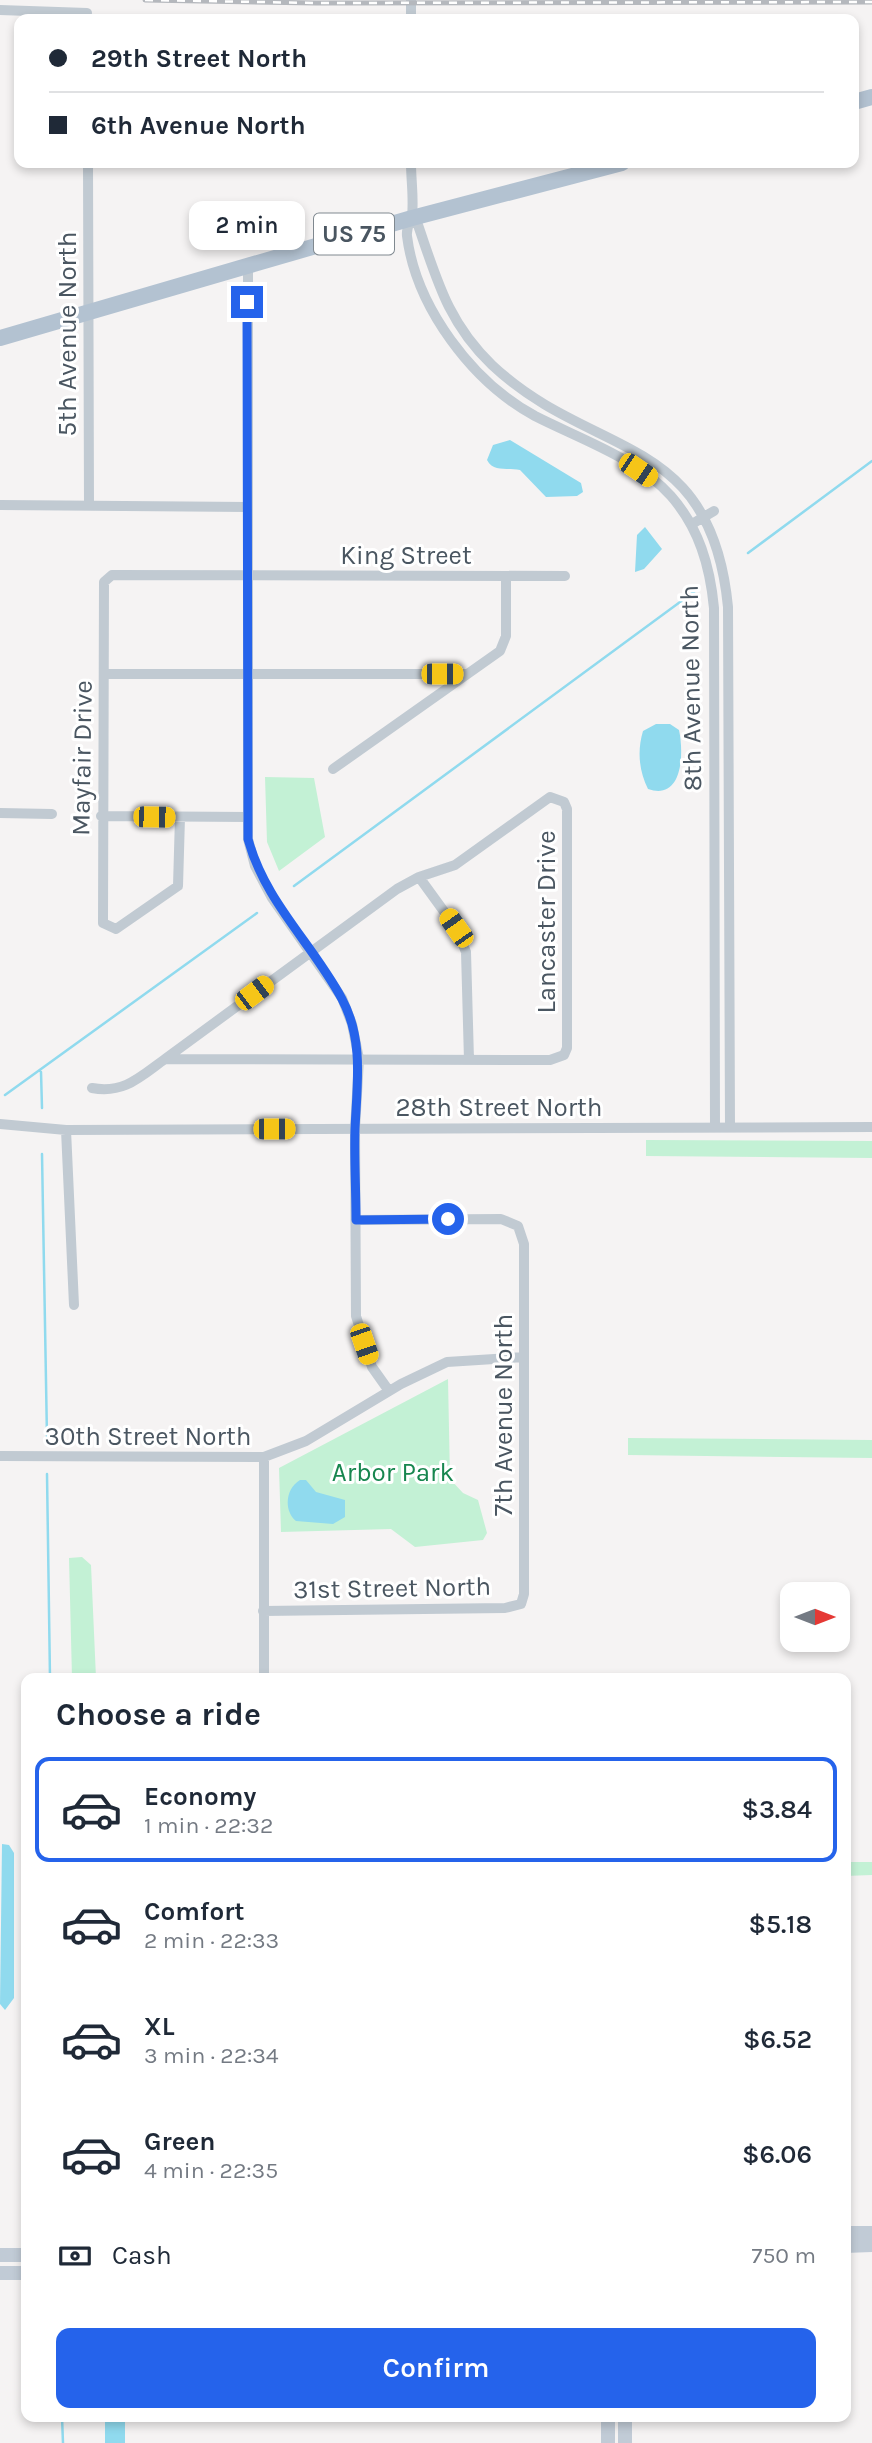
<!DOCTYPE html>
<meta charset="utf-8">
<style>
:root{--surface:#fff;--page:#f2f2f3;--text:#1f2937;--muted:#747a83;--line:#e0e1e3;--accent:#2563eb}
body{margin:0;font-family:Karla,sans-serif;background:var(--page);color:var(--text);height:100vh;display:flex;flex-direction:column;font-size:26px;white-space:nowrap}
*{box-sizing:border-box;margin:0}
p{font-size:23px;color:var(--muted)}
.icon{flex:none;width:38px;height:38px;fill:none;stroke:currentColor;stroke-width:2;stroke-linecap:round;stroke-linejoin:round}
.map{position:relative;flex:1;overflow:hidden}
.panel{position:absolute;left:21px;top:1673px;width:830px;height:749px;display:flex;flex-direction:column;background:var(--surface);border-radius:14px;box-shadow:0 4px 10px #0003}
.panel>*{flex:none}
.banner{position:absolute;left:14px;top:14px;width:845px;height:154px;border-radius:14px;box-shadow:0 4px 10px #0003;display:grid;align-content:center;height:154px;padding:0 35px;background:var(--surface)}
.needle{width:46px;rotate:90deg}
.fabs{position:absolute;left:780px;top:1582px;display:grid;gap:14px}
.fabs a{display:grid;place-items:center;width:70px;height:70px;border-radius:14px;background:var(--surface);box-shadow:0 4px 10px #0003;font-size:35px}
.end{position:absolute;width:32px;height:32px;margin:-16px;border:9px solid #2563eb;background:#fff;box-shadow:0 0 0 4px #fff}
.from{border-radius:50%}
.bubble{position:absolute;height:49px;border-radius:14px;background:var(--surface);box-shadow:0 4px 10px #0003;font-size:23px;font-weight:600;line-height:49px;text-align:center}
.car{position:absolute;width:21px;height:42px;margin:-21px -10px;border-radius:9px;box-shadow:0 0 5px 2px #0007;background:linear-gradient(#f5c518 24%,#345 0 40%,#f5c518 0 76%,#345 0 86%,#f5c518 0)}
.banner b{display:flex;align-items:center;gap:24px;height:66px;font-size:26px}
.banner b+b{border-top:2px solid var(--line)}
.banner i{width:18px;height:18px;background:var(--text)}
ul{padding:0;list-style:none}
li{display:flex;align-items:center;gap:21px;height:105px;margin:0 14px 10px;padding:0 21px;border:4px solid transparent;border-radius:14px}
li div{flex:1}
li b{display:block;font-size:26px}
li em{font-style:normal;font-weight:600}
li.active{border-color:var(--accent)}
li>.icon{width:63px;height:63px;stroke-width:1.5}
h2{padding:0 35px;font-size:32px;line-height:84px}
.pay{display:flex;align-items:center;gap:18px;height:77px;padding:0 35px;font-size:26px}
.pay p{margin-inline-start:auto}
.button{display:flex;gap:14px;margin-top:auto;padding:14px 35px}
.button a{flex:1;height:80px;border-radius:14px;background:var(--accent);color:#fff;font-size:28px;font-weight:600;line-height:80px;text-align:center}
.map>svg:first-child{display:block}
.green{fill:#c3f1d5}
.water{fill:#90daee}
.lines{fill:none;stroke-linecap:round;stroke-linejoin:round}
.stream{stroke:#90daee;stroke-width:2.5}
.street{stroke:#c1cad2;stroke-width:10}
.secondary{stroke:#c1cbd6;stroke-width:14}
.primary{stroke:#b3c2d1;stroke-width:16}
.rail-casing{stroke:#b5b8bd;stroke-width:5}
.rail{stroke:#fff;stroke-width:2.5;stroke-dasharray:8;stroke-linecap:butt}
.route{stroke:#2563eb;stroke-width:9}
.labels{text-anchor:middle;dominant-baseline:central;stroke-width:6;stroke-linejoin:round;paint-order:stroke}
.shield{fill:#fff;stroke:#808990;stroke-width:2}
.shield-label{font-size:24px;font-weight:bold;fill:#4a5661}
.street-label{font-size:26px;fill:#4a5661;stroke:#fff}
.park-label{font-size:26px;fill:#17864f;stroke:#fff}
</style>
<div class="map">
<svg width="872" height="2443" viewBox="0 0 872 2443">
<rect width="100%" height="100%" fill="#f5f3f3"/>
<path class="green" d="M265,777L314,778L325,837L279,871L267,842Z
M646,1140L872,1141V1158L646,1156Z
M448,1379L450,1479L463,1493L478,1500L487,1533L483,1540L415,1547L391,1529L281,1532L279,1468Z
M628,1438L872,1440V1458L628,1455Z
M82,1557L91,1565L96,1678H72L69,1558Z
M845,1862H872V1875L845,1876Z"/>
<path class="water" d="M510,440L581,483L583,492L577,496L546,497L520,470C507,467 494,473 487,460L493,445Z
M645,527L662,549L644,569L635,572L637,535Z
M656,724H670L679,730C684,753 683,801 648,789C639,771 637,751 643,731Z
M300,1480H306L316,1492L345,1500V1517L333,1524L296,1521C283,1510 286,1488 300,1480Z
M2,1844L9,1845L14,1853V1998L5,2010L0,2004Z
M105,2417H125V2443H105Z"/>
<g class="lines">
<path class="stream" d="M748,553L872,461
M294,886L695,591
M41,1072L42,1108
M5,1095L257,913
M42,1154L47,1438
M47,1474L50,1678
M62,2417L63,2443"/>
<path class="street" d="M411,0V19
M0,10L87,13
M88,163L89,506
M411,163C411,180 414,199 412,216C410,223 406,227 407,236C416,307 472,382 535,416C580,439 637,458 671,496C699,528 710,566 714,608L715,1127
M412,218L418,225C437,280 448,323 492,365C593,460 711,430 728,607L730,1127
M248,265V839L255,866L272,898L342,998L352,1024L359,1059L355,1129L356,1316L372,1367L389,1391
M0,505L248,507
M692,524L714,511
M104,674H467
M333,769L500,651L506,636V576
M550,797L564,802L567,809V1048L564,1055L550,1060L165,1059L397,889L419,877L455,865Z
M0,813L52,814
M101,816L248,817
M180,817L178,886L116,929L103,923L104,582L112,575L565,576
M419,877L456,928L466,952L469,1060
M92,1088C124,1094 140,1077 165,1059
M0,1124L66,1130L872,1127
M66,1130L74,1305
M0,1456L264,1457L306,1441L401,1384L447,1362L524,1357
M263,1611L505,1608L521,1604L524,1594V1244L518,1226L501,1219L356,1220
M264,1678V1457"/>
<path class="secondary" d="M845,2233H872
M845,2246L872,2245
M0,2255H26
M0,2273H26
M608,2417V2443
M625,2417V2443"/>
<path class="primary" d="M854,102L872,97
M0,338L412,218L622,163"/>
<g class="rail-casing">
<path id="rail" d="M145,0L316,3L872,2"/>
</g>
<use href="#rail" class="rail"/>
</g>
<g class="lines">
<path class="route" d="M247,302L248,839C265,902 312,943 342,999C364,1040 357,1084 355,1129C354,1159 356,1189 356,1220L448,1219"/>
</g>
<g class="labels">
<rect class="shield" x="314" y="213.5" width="80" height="41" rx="5"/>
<g class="shield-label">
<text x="354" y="234">US 75</text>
</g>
<g class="street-label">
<text transform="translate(67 334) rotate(-90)">5th Avenue North</text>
<text x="406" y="555">King Street</text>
<text transform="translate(691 688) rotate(-91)">8th Avenue North</text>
<text transform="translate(82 758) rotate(-89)">Mayfair Drive</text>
<text transform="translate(546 922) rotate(-90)">Lancaster Drive</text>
<text x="499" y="1107">28th Street North</text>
<text transform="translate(503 1415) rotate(-90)">7th Avenue North</text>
<text x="148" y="1436">30th Street North</text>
<text transform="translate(392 1588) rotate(-1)">31st Street North</text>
</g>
<g class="park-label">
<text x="393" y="1472">Arbor Park</text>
</g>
</g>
</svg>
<div class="fabs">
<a><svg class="needle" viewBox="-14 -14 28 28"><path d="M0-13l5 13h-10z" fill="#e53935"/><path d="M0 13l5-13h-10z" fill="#747a83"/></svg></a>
</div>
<i class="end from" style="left:448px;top:1219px"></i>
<i class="end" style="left:247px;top:302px"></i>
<div class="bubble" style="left:189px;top:201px;width:116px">2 min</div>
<i class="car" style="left:638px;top:470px;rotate:124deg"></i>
<i class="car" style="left:442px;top:674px;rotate:90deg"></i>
<i class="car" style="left:154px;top:817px;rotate:91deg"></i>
<i class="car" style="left:456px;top:928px;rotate:325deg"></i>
<i class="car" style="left:254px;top:993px;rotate:53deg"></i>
<i class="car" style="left:274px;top:1129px;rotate:90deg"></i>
<i class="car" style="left:364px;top:1344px;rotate:161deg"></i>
<div class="banner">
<b><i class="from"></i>29th Street North</b>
<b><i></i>6th Avenue North</b>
</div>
<section class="panel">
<h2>Choose a ride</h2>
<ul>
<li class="active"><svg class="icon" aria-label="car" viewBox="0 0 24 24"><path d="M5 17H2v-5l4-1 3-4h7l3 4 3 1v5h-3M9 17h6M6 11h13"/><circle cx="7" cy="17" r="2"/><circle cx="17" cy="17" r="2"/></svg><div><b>Economy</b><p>1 min · 22:32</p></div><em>$3.84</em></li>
<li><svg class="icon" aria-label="car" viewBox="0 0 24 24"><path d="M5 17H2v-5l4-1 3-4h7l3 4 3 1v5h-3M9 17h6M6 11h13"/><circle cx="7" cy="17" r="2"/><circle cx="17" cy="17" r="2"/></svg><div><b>Comfort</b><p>2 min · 22:33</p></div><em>$5.18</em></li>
<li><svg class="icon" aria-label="car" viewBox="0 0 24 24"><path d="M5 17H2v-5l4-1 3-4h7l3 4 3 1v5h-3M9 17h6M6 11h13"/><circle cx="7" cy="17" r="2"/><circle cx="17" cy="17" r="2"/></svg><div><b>XL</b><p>3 min · 22:34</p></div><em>$6.52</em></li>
<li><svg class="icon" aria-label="car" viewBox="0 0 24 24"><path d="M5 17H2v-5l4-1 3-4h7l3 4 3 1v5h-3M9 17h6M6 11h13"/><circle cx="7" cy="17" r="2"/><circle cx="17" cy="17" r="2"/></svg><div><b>Green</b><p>4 min · 22:35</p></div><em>$6.06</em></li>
</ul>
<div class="pay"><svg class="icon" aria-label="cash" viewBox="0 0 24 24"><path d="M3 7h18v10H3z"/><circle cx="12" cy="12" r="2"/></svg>Cash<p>750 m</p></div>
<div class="button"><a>Confirm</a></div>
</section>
</div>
